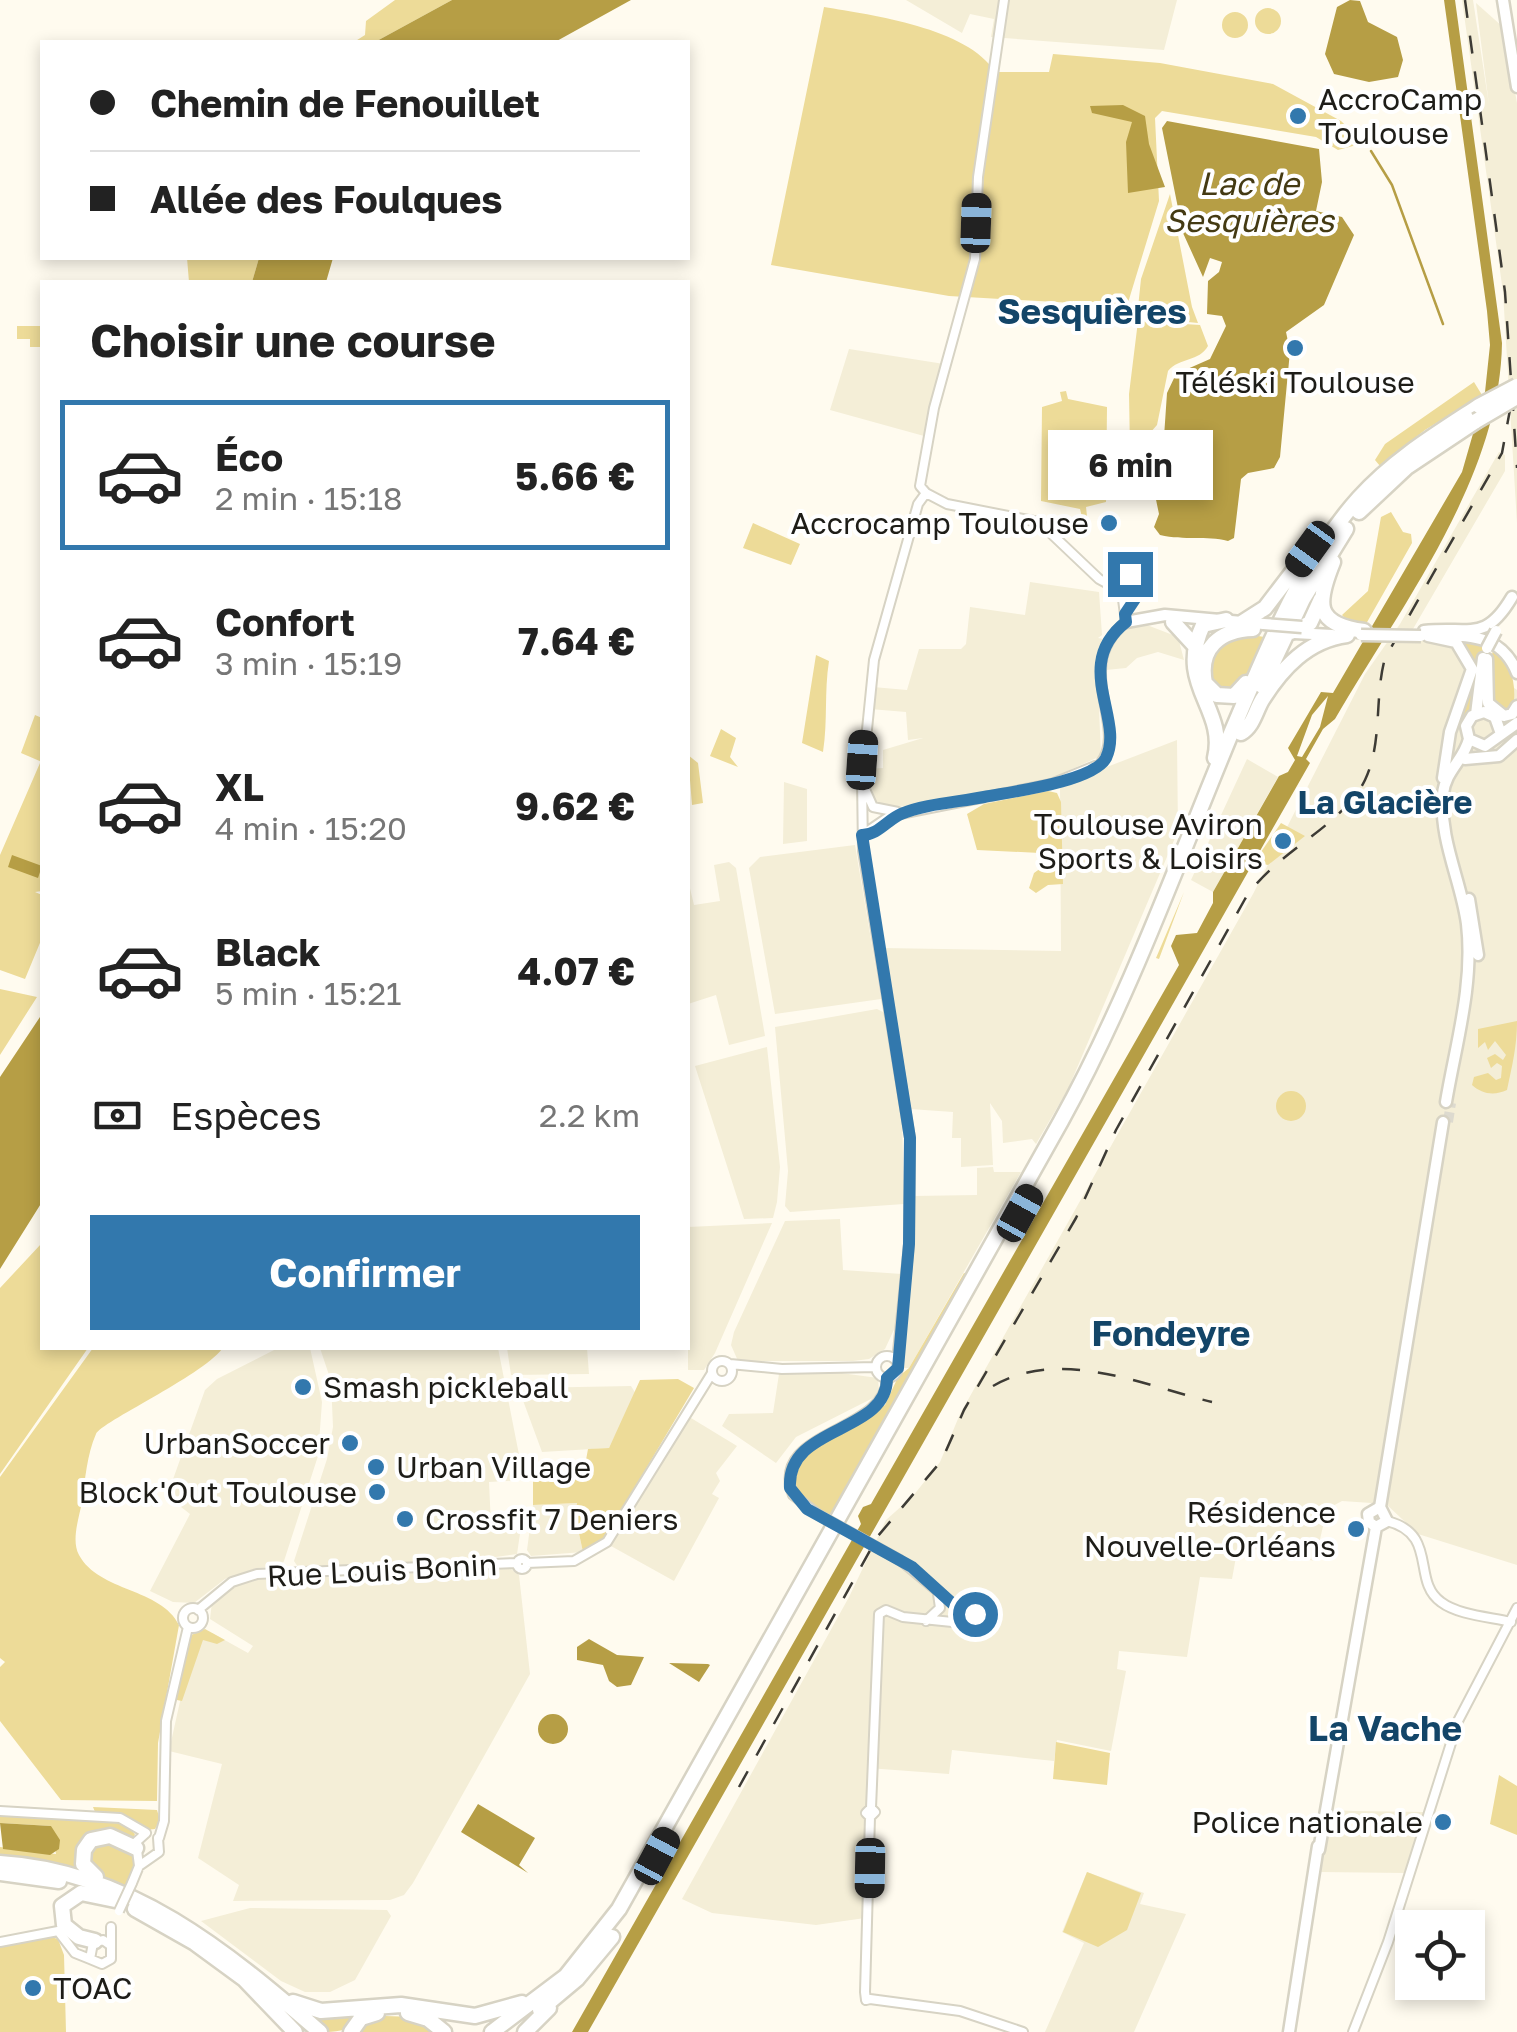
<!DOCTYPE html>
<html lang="fr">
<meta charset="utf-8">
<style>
:root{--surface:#fff;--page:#f2f2f2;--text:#222;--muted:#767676;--line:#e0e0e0;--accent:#3278ad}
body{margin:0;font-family:"Golos Text",sans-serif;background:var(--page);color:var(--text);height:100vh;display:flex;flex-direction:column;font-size:38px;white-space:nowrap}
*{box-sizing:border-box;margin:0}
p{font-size:32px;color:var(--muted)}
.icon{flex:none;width:55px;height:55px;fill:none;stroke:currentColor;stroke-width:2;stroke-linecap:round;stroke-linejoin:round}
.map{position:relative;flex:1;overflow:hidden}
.sheet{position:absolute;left:40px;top:280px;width:650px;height:1070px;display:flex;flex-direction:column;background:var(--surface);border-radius:0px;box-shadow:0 5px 15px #0003}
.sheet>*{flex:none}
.hud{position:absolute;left:40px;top:40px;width:650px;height:220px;border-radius:0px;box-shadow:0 5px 15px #0003;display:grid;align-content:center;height:220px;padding:0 50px;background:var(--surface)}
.buttons{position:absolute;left:1395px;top:1910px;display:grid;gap:20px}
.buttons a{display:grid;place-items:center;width:90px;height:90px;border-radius:0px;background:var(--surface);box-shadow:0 5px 15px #0003;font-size:50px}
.end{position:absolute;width:45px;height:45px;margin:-22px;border:12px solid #3278ad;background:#fff;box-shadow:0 0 0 5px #fff}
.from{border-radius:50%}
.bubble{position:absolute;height:70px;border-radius:0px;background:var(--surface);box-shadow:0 5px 15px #0003;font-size:32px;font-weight:700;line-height:70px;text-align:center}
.car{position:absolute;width:30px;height:60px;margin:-30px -15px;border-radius:12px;box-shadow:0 0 8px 2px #0007;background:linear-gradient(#222 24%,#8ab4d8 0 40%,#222 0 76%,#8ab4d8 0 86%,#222 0)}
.hud b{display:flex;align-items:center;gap:35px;height:95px;font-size:38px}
.hud b+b{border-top:2px solid var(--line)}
.hud i{width:25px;height:25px;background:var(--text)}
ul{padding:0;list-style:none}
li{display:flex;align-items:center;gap:30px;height:150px;margin:0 20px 15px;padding:0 30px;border:5px solid transparent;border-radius:0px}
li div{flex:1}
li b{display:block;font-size:38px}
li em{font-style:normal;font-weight:700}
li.on{border-color:var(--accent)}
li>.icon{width:90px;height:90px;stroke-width:1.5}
h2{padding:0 50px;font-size:45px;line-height:120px}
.pay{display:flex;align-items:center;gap:25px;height:110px;padding:0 50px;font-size:38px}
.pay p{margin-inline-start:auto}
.button{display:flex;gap:20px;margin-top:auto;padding:20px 50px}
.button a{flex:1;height:115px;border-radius:0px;background:var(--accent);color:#fff;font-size:40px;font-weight:700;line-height:115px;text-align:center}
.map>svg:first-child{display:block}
.built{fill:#f4eed7}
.green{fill:#eddb98}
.water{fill:#b69e45;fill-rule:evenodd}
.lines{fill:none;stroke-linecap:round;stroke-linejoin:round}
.stream{stroke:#b69e45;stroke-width:2.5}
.major-tunnel{stroke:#dddacf;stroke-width:10;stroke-dasharray:10 5;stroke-linecap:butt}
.minor-casing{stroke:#d7d3c4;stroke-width:12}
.major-casing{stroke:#d7d3c4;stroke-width:15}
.highway-casing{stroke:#d7d3c4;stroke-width:19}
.minor{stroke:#fff;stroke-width:8}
.major{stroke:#fff;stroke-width:10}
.highway{stroke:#fff;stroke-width:14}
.rail{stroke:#3d3b35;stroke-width:2.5;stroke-dasharray:18 18;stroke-linecap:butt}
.minor-bridge-casing{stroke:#d7d3c4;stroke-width:12;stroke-linecap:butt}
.major-bridge-casing{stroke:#d7d3c4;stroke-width:15;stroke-linecap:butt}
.highway-bridge-casing{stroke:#d7d3c4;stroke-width:19;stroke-linecap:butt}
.minor-bridge{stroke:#fff;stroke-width:8}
.major-bridge{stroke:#fff;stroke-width:10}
.highway-bridge{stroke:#fff;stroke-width:14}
.route{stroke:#3278ad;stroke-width:12}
.poi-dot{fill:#3278ad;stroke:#fff;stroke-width:4}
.labels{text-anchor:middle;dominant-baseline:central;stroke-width:8;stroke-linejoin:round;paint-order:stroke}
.poi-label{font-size:30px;fill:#1e1d18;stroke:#fff;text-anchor:end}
.street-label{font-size:30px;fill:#1e1d18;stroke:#fff}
.water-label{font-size:32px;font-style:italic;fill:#443a13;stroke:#fff}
.neighbourhood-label{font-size:32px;font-weight:bold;fill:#134568;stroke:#fff}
.quarter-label{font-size:35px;font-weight:bold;fill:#134568;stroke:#fff}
</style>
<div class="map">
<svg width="1517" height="2032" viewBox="0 0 1517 2032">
<rect width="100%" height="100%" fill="#fffbef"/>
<path class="built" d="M906,0H1177L1164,50L991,37L994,19L970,14L962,33Z
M1462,0H1473L1489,105L1476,3L1503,27L1517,103V523L1503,292Z
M849,349L944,364L924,436L830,410Z
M1499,452L1505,455V471L1413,629L1456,645L1517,690V1565L1418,1534L1386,1504L1342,1501L1327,1509L1315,1561L1238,1546L1232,1579L1200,1577L1187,1657L1119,1651L1117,1669L1126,1671L1111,1751L1057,1740L1054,1761L952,1750L949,1774L868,1768L865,1918L816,1925L712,1913L682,1899L849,1597L886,1520L913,1496L940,1462L960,1414L1253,894L1365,674L1400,624Z
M1030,582L1099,592L1102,635L1098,638L1103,639L1097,661L1101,756L1043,782L916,806L878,807L865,769L883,768V750L923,738L908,740L906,712L870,709L873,687L907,690L919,649H961L966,644L970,607L1025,615Z
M1147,625L1178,637L1184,660L1158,652L1137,658L1126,668L1106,670L1113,640L1128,627Z
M1177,740L1178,831L1068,1089L1036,1144L1032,1139L1003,1143L1002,1121L990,1103L993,1165L961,1167V1138H952L953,1112L910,1109L883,948L1061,951L1060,785Z
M1247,759L1278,777L1213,892L1191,880Z
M784,782L807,789V841L783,844Z
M855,845L881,999L775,1014L749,868L760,857Z
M729,862L736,868L765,1036L729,1045L716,995L688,1004V880L694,905L720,901L714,865Z
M877,1009L885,1013L902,1114L904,1204L790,1212L785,1206L788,1171L775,1027Z
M767,1047L780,1167L777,1202L773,1218L744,1219L695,1066Z
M993,1167L994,1172H1021L909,1368H904L913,1196L977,1195V1168Z
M840,1219L843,1270L902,1274L897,1323L885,1349L869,1359L853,1361H738L731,1345L734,1332L785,1221Z
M772,1223L715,1353L704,1370H688V1227Z
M278,1348H310L322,1402L318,1456L284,1561L280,1567L257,1568L225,1579L194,1603L173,1602L150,1591L190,1514L167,1496L205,1390L217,1379Z
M320,1348H498L524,1480L489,1482L491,1525L521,1527L517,1554L460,1562L298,1567L294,1561L327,1459L333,1427L331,1381Z
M507,1348H587L589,1374L511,1375Z
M841,1373L878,1378L879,1391L873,1398L796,1437L776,1463L722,1426L729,1414L773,1413L779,1374Z
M631,1386L636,1394L609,1448L542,1452L521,1395L526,1388Z
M691,1418L737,1446L716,1473L720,1481L712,1494L719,1498L674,1581L611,1546L685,1419Z
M577,1503L575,1516L583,1552L531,1556L527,1550L533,1505Z
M511,1569L519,1575L530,1674L413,1883L404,1895L390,1900L233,1901L239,1885L198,1858L222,1764L169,1751L195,1634L212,1633L248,1653L253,1646L210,1619L212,1602L233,1587L257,1580Z
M1332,1810L1354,1811L1424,1812L1421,1823H1391L1330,1821Z
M1328,1830L1398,1831L1418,1832L1405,1873L1321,1872Z
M1087,1872L1144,1893L1140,1904L1186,1914L1134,2032H1045L1084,1943L1062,1932Z
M250,1908L387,1910L391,1916L355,1980L330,1992H305L281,1981L201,1921Z"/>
<path class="green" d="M395,0H452L375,42H354L365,35L366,21Z
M824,7C872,15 968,28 995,72H1049L1053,54L1160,63L1273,84L1341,121L1364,143L1338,150L1316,137L1162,111L1155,118L1159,201L1127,306L949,296L771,265Z
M1255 21a13 13 0 1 1 26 0a13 13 0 1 1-26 0Z
M1222 25a13 13 0 1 1 26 0a13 13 0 1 1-26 0Z
M1170,194L1192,307L1198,323L1137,317L1141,279Z
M187,258H259L252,282H189Z
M1138,321L1200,325L1208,346C1199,362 1180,357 1168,371L1157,425L1134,451L1130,450L1129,394Z
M17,326H42V347H30V339H17Z
M1474,382L1482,395L1425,430L1380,466L1375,460L1385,444Z
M1066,391L1068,399L1107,407L1106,502L1086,507L1087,516L1082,517L1080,509L1041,501L1042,407L1062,401L1060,392Z
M1391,512L1403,532L1411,534L1412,543L1366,624L1349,623L1342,615L1368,591L1381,517Z
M753,523L800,544L791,565L743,548Z
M1242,633L1264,637L1243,684L1222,693L1206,677L1214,647Z
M1453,639L1487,642L1472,712L1467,716L1458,712L1474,676Z
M1494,647C1512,666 1517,683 1513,710L1504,713L1491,704L1490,662Z
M816,655L829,661C824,693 828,720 823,752L802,743Z
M35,715L42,718V762L21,753Z
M721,729L736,738L730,757L738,767L710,756Z
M688,755L698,763L703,803L692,805Z
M40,763L42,891L35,892L42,895V938L25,979L0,970V855Z
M1048,791L1057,793L1061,802L1063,884L1048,885L1036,893L1029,888L1034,873L1048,863L1040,853L977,850L967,814L984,804Z
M1281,823L1305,836L1268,865L1254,862Z
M1184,892L1159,959L1156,958Z
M0,989L37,997L0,1055Z
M1517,1021C1517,1047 1512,1066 1507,1090C1494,1096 1482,1094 1472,1085L1474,1077L1488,1073L1496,1080L1501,1078L1502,1066L1497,1063L1491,1068L1487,1058L1495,1054L1503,1060L1506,1055L1495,1041L1488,1050L1485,1042L1478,1048V1029Z
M1276 1106a15 15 0 1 1 30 0a15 15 0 1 1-30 0Z
M41,1244L42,1348H88L0,1474V1288Z
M964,1273L968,1274L829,1517L810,1507L793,1488L802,1457L885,1405L898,1377L909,1368Z
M93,1348H248L222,1349C200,1377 101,1422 96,1434C87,1454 85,1480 82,1502C79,1518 71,1540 79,1555C99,1592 161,1588 179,1625L158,1743L157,1801L61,1800L0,1721V1667L5,1662L0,1658V1477Z
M678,1379L694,1388L606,1536L583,1552L575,1515L577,1503L533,1505V1474L584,1471L588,1449L609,1448L640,1380Z
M205,1629L225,1640L217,1644L203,1640L182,1701L172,1699L189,1636Z
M1056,1742L1110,1753L1107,1785L1053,1779Z
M1499,1775L1517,1786V1835L1490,1824Z
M93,1807L157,1810L160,1820L155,1829L146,1830L126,1816L95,1812Z
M0,1815L124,1823L135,1834L132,1841L93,1836L84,1872L0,1859V1847L56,1854L51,1826L0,1823Z
M93,1842L128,1843L136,1866L125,1887L93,1872L86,1852Z
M1087,1872L1141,1893L1127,1930L1098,1947L1063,1932Z
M51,1937L58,1939L64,1955L66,2032H0V1947Z
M382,2009L501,2015L504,2018C443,2032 431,2000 385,2011C360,2016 356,2032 326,2032L306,2012Z
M385,2016L415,2017L440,2032H354L373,2017Z"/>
<path class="water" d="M452,0H631L555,42H375Z
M1350,0L1360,1L1368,22L1397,37L1403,60L1398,77L1369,82L1334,74L1325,54L1337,7Z
M1444,0H1455L1502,343C1500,478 1402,604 1335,719L1323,729L1306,759L1310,763L588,2032H572L861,1524L858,1516L863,1507L871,1504L1179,965L1171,946L1176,935L1197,933L1213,903V892L1279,776L1288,772L1295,760L1288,748L1321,692L1333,693L1462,472L1485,392L1490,345L1487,311ZM1328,696L1320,727L1302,757L1297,756L1312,715Z
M1123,105L1145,116L1149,144L1165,187L1128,193L1126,142L1132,122L1092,113L1090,106Z
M1167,121L1319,149L1322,182L1316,211L1342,217L1354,235L1324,305L1286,332L1290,351L1280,457L1274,468L1248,473L1241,479L1234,538L1228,541C1206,535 1185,541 1160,535L1154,527L1159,514L1154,490L1135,482L1150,452L1149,445L1164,437L1167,393L1176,374L1210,359L1226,326L1222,316L1207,314L1208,281L1219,272L1222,262L1210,258L1203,277L1183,233L1162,128Z
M259,258H333L326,282H252Z
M12,855L42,866L38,878L8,867Z
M42,1014V1202L0,1269V1077Z
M589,1639L617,1655L644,1657L631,1685L617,1687L609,1681L603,1665L577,1660V1647Z
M669,1663L708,1664L710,1665L699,1682Z
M538 1729a15 15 0 1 1 30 0a15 15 0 1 1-30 0Z
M478,1804L535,1838L519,1865L528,1873L461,1832Z
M0,1823L51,1826L60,1840L59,1849L50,1855L3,1849Z"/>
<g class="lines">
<path class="stream" d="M1371,151L1392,185L1443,324"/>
<path class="major-tunnel" d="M1448,1122L1451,1103"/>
<g class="minor-casing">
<path id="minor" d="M926,493L920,486L934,408L975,259L978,177L1004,0
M926,493L947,504L1039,522L1099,579L1121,591
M1120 585a11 11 0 1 1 22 0a11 11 0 1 1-22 0Z
M865,789L873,807L898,812
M862,835L890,816L1051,784L1100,764C1130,728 1070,667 1126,622L1122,592
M863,835L890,821
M876 1367a11 11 0 1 1 22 0a11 11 0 1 1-22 0Z
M712 1371a10 10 0 1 1 20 0a10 10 0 1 1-20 0Z
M897,1361L909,1244L910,1138L863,851L862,779L874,660L918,504L926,493
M730,1364L782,1369L876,1367
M819,1515L793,1495C768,1430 886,1434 887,1378
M1387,1521C1439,1534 1411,1581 1441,1602C1458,1615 1490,1617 1511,1622
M517 1564a5 5 0 1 1 10 0a5 5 0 1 1-10 0Z
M900,1560L965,1614
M527,1563L574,1561L607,1542L712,1373
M183 1618a10 10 0 1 1 20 0a10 10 0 1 1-20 0Z
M198,1610L232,1582L257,1574L516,1563
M962 1621a8 8 0 1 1 16 0a8 8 0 1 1-16 0Z
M926,1621L940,1608L938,1594
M871,1808L879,1614L886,1610L903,1617L962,1623
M0,1811L120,1818L146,1833
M159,1838L164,1821L166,1721L188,1627
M139,1866L159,1852L158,1838
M132,1883L139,1866L136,1842L146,1833
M0,1942L58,1931L75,1953L90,1959
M110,1945L103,1940L93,1943L90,1959L102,1964L111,1959V1927
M870,1999L866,2000L865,1992L870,1817L875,1812L871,1808L866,1813L870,1817
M870,1999L960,2011L1023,2032
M1353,2032L1388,1942L1458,1721L1517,1608"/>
</g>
<g class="major-casing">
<path id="major" d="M1503,0L1517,87
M1126,622L1165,615L1264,624
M1424,631C1470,626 1485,643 1512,597
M1294,633L1332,635
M1447,635C1479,636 1504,640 1517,673
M1428,636L1456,642L1472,669L1450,732L1443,778
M1487,659L1488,703L1504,716L1512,714L1517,706
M1476,714L1483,658
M1500,731L1495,717L1484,712L1472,716L1466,726L1469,739L1485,746L1517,723
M1465,759L1499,756L1517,740
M1469,899L1478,955
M1446,1102C1456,1043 1474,984 1467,924C1461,880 1439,840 1443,794C1445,771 1464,760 1469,739
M1380,1507L1443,1122
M1376,1527L1369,1522L1368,1514L1380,1507
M1376,1527L1387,1521L1380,1507
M1319,1850L1376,1527
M1289,2032L1318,1846"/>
</g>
<g class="highway-casing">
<path id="highway" d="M1359,512L1407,467L1476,421
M1333,562C1316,604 1314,624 1364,631
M1173,622L1196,647
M1243,622L1265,608L1321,535
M1291,632L1310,623L1321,599
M1246,683L1234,696L1217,695L1205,683C1198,648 1220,630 1253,629
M1262,686L1303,599L1346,529
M1241,733C1253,726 1255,712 1262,700C1282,668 1308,640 1347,635
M1215,758C1227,708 1175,685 1203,625L1226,620
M0,1863C130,1871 226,1951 320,2032
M0,1873L59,1881
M96,1877L83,1864L84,1850L91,1840L110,1836L136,1848
M135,1909L195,1943L251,1984
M95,1941L79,1937L64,1925L62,1906L81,1893L115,1900
M244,1979L295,2032
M293,2002L321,2011L401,2005L475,2016L522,2003
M540,2010L577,1979L612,1937
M408,2013L428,2019L444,2032
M351,2032L361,2018L377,2013
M492,2032L566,1976L619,1909L1061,1121C1129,998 1178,861 1232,731C1267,650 1299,565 1359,498C1393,460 1436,434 1479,406
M525,2032L549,2008"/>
</g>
<use href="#minor" class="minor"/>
<use href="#major" class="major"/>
<use href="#highway" class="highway"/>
<path class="rail" d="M1465,0L1505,292L1517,468
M993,1386C1060,1347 1142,1385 1212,1402
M739,1787L878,1536L942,1460L964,1410L1076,1218L1116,1130L1245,899C1276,851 1342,827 1365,780C1383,742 1374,698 1385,658L1502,453L1514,388"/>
<g class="minor-bridge-casing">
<path id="minor-bridge" d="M819,1515L900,1560
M119,1911L132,1883"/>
</g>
<g class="major-bridge-casing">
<path id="major-bridge" d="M1264,624L1302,627
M1361,635L1421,636
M1487,648L1496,631"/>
</g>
<g class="highway-bridge-casing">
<path id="highway-bridge" d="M1479,406L1517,386
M1476,421L1517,397"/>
</g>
<use href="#minor-bridge" class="minor-bridge"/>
<use href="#major-bridge" class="major-bridge"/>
<use href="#highway-bridge" class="highway-bridge"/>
</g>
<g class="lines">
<path class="route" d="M975,1614H964L912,1567L807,1509L790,1488C786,1424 887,1435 887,1378L898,1368L909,1244L910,1138L862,835C878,835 887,820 901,814C924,804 959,802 984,797C1009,792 1093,782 1106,758C1125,719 1071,665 1126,622L1125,614L1141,590L1140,579L1130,574"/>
</g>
<g class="poi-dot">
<circle cx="1298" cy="116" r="10"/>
<circle cx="1295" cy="348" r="10"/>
<circle cx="1109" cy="523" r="10"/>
<circle cx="1283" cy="841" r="10"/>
<circle cx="303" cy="1387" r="10"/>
<circle cx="350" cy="1443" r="10"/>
<circle cx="376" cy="1467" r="10"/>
<circle cx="377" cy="1492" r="10"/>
<circle cx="405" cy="1519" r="10"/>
<circle cx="1356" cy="1529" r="10"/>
<circle cx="1443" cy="1822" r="10"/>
<circle cx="33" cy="1988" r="10"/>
</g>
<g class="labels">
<g class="poi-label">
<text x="1318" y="99" text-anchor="start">AccroCamp<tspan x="1318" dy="34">Toulouse</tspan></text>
<text x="1295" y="382" text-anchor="middle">Téléski Toulouse</text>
<text x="1089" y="523">Accrocamp Toulouse</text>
<text x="1263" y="824">Toulouse Aviron<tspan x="1263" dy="34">Sports &amp; Loisirs</tspan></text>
<text x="323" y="1387" text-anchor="start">Smash pickleball</text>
<text x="330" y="1443">UrbanSoccer</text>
<text x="396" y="1467" text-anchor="start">Urban Village</text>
<text x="357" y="1492">Block'Out Toulouse</text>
<text x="1336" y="1512">Résidence<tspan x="1336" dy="34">Nouvelle-Orléans</tspan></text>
<text x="425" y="1519" text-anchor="start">Crossfit 7 Deniers</text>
<text x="1423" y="1822">Police nationale</text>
<text x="53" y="1988" text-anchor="start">TOAC</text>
</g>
<g class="street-label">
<text transform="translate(382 1570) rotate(-3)">Rue Louis Bonin</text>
</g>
<g class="water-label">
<text x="1249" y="183">Lac de<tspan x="1249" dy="37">Sesquières</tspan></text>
</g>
<g class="neighbourhood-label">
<text x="1385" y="802">La Glacière</text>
</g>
<g class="quarter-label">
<text x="1092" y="311">Sesquières</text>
<text x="1171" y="1333">Fondeyre</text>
<text x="1385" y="1728">La Vache</text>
</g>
</g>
</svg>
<div class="buttons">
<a><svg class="icon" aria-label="locate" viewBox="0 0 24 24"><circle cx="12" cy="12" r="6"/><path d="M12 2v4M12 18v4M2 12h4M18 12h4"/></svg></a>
</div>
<i class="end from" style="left:975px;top:1614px"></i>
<i class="end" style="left:1130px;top:574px"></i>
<div class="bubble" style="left:1048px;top:430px;width:165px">6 min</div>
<i class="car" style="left:976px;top:223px;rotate:2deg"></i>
<i class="car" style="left:1310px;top:549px;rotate:216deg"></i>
<i class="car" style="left:862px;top:760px;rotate:4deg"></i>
<i class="car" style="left:1020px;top:1213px;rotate:29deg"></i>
<i class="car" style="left:657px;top:1856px;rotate:28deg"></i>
<i class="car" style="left:870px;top:1868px;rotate:181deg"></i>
<div class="hud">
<b><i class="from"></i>Chemin de Fenouillet</b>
<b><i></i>Allée des Foulques</b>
</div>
<section class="sheet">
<h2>Choisir une course</h2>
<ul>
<li class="on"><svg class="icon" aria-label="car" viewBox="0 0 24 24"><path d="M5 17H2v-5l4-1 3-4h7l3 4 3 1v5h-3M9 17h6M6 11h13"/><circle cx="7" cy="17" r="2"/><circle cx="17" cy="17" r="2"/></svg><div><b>Éco</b><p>2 min · 15:18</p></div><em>5.66 €</em></li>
<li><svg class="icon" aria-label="car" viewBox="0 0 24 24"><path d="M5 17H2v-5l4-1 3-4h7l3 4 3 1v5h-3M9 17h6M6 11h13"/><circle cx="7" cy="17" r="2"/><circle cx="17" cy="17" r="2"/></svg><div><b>Confort</b><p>3 min · 15:19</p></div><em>7.64 €</em></li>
<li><svg class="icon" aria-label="car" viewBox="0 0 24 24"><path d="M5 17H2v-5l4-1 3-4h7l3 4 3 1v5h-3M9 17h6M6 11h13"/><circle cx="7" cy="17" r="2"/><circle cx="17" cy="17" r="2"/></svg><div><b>XL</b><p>4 min · 15:20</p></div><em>9.62 €</em></li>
<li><svg class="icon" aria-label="car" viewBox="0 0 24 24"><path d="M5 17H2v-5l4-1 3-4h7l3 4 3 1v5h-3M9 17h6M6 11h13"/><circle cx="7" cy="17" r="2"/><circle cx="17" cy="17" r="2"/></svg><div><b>Black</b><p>5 min · 15:21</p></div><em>4.07 €</em></li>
</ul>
<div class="pay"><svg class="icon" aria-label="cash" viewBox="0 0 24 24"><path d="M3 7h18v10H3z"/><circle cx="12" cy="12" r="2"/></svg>Espèces<p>2.2 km</p></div>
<div class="button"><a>Confirmer</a></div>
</section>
</div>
